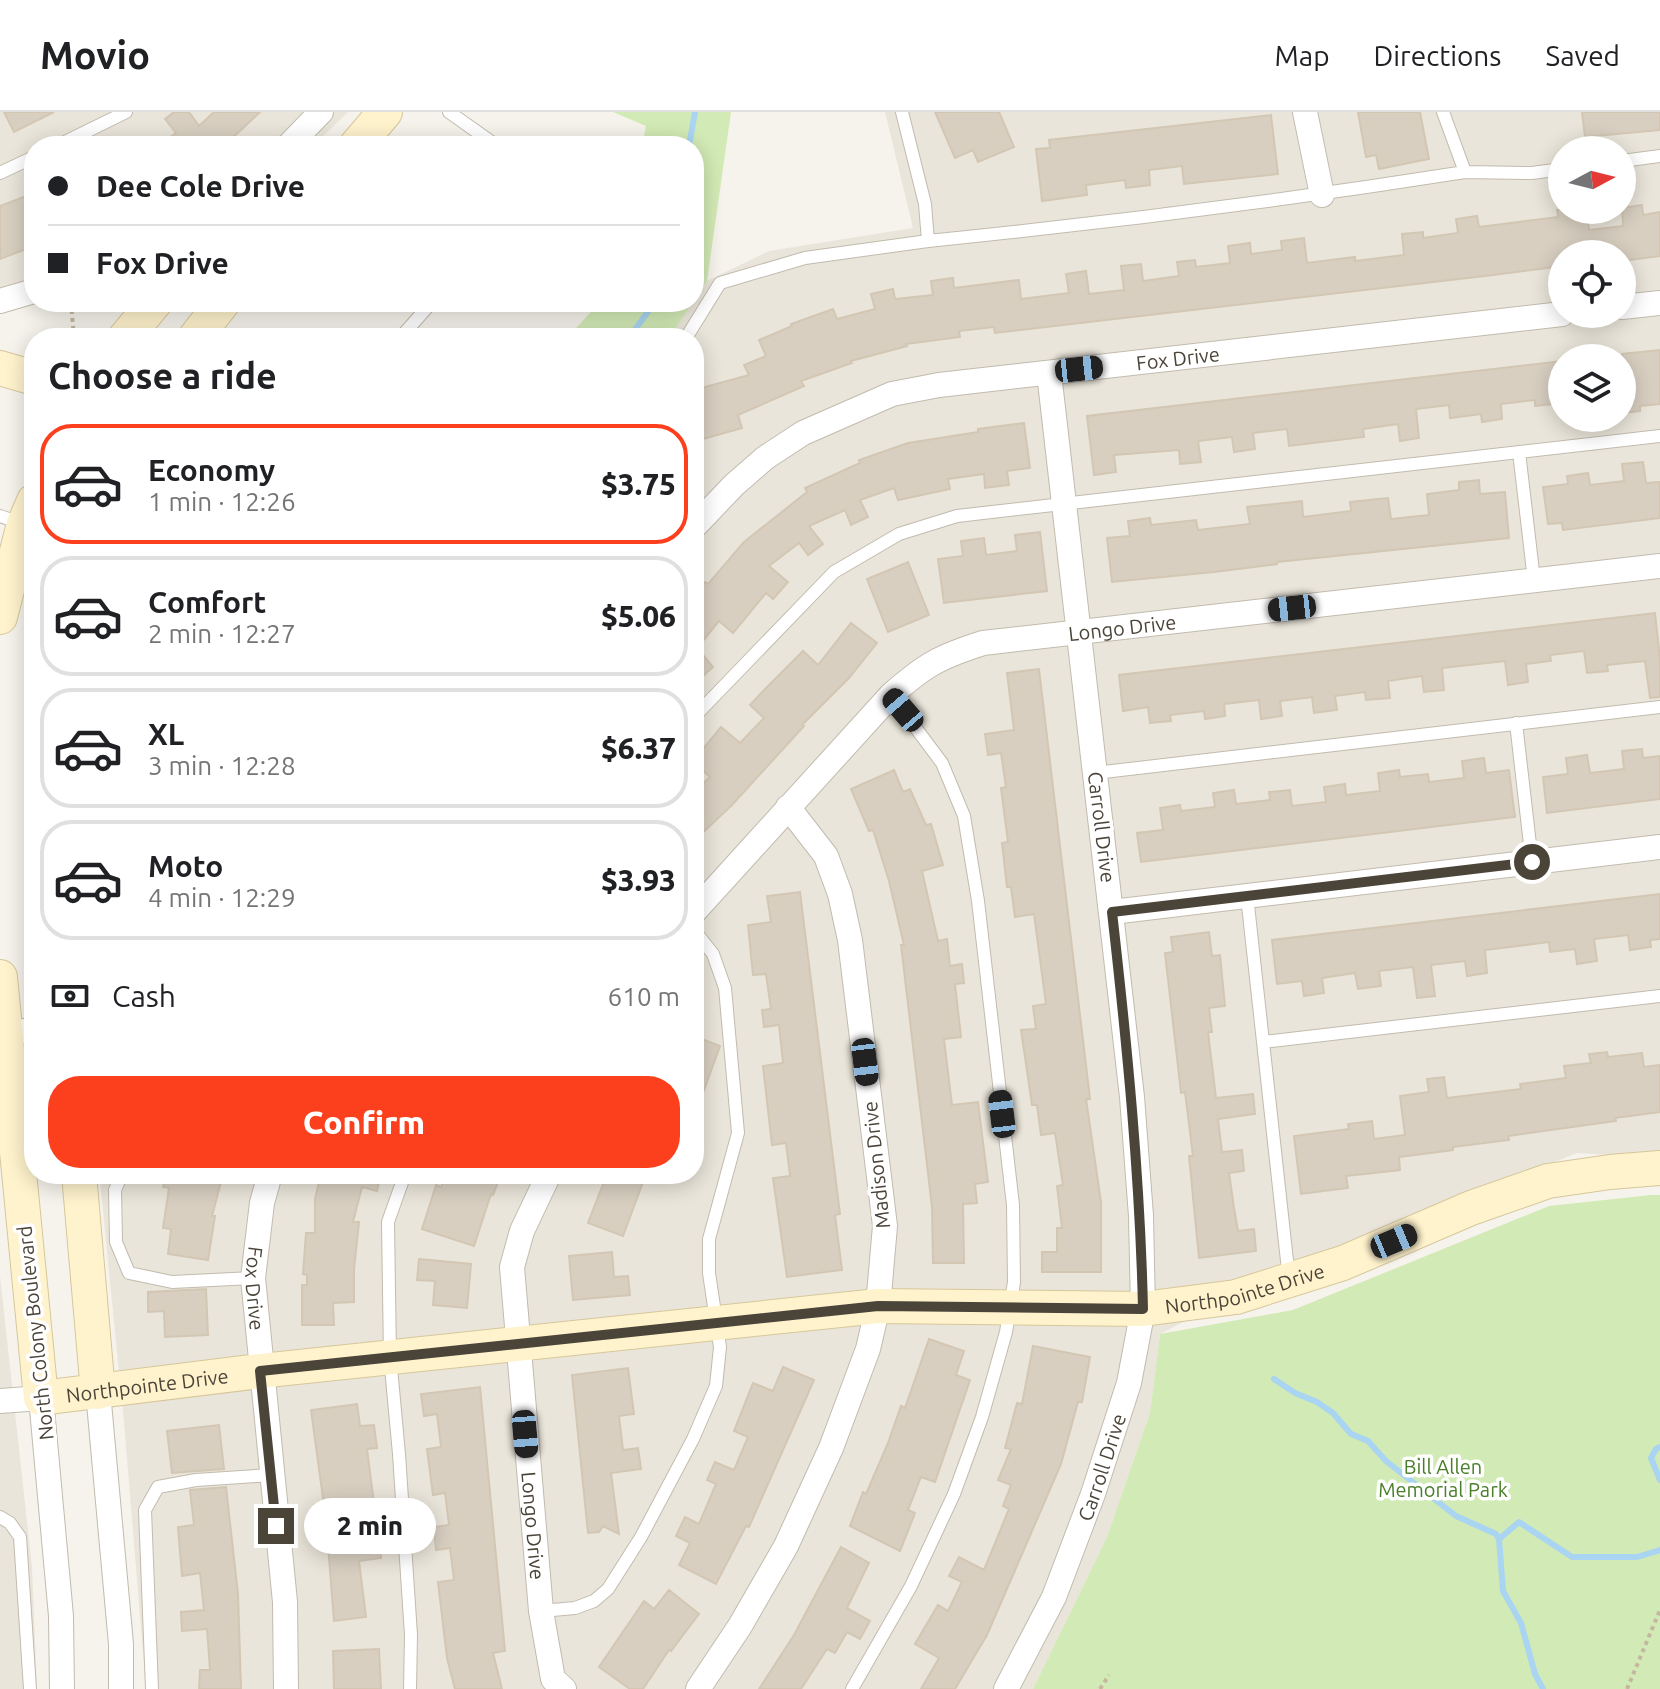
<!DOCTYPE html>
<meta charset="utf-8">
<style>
:root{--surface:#fff;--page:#f6f6f6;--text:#202124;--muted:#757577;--line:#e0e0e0;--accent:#fc3f1d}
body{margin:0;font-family:Ubuntu,sans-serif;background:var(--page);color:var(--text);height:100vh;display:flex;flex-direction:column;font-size:30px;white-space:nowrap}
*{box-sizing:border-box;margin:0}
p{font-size:26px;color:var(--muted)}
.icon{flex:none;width:44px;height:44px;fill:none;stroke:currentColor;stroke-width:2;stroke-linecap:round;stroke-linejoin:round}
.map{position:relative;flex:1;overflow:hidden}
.details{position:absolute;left:24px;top:216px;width:680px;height:856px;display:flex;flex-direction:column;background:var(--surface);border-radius:32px;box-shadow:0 4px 20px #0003}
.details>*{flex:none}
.banner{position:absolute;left:24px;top:24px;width:680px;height:176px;border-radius:32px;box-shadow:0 4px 20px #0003;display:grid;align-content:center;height:176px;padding:0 24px;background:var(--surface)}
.needle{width:52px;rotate:83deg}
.controls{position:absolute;left:1548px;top:24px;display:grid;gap:16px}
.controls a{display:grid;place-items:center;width:88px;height:88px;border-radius:50%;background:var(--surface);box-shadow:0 4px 20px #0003;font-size:40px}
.end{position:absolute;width:36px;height:36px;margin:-18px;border:10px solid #4b4439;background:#fff;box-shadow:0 0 0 4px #fff}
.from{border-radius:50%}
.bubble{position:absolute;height:56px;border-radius:28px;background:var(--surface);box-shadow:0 4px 20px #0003;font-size:26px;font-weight:800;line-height:56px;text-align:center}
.car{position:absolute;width:24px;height:48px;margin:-24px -12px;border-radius:10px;box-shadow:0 0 6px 2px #0007;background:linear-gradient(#222 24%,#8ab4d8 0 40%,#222 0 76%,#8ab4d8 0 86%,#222 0)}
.banner b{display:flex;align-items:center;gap:28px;height:76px;font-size:30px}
.banner b+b{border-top:2px solid var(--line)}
.banner i{width:20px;height:20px;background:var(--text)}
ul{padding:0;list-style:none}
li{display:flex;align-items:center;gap:24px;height:120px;margin:0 16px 12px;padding:0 8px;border:4px solid var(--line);border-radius:32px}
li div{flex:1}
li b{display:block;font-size:30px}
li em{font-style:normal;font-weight:800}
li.current{border-color:var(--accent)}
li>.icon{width:72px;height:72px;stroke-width:1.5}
h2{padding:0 24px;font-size:36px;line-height:96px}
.pay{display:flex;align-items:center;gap:20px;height:88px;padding:0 24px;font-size:30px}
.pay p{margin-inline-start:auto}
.action{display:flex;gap:16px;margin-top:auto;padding:16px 24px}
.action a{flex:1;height:92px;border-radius:32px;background:var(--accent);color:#fff;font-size:32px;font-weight:800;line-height:92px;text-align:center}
header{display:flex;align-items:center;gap:48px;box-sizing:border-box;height:112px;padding:0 40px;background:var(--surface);border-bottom:2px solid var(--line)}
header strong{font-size:38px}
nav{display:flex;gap:44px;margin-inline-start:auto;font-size:28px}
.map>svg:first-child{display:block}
.residential{fill:#eae5da;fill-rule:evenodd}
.green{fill:#d2eab5}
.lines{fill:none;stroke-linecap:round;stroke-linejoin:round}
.stream{stroke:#a9d4f2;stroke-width:6}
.building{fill:#d8cfc1;stroke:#d3c7b4;stroke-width:2}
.lane-casing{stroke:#c2bbae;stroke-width:14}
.street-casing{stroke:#c2bbae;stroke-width:26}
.secondary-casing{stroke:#d6c79b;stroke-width:36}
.path{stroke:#c4b79f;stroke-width:4;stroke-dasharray:4 4;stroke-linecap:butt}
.lane{stroke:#fff;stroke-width:12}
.street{stroke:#fff;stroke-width:24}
.secondary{stroke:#fff3cd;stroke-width:34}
.route{stroke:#4b4439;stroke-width:10}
.labels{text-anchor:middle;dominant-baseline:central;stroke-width:7;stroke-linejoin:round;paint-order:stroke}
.street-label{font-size:20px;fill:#4b4439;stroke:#fff}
.park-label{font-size:20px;fill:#4a7f2a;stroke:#fff}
</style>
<header>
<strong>Movio</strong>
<nav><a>Map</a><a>Directions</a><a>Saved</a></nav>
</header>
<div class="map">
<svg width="1660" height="1577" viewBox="0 0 1660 1577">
<rect width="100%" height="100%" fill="#f6f3ec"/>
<path class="residential" d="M0,0H348L313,34H34V190L0,198Z
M885,0H1660V1046L1577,1041L1303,1149L1160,1222L1150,1301L1107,1425L1033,1577H146L124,1310L100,1069L103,1062H694V226H669L707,169L769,139L913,116ZM1562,38H1622V98H1562ZM1562,142H1622V202H1562ZM1562,246H1622V306H1562Z
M0,1164L32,1455L37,1577H0Z"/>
<path class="green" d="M613,0H731L707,169L694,189V34H642L646,14Z
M600,190H693L669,226H567Z
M1651,1083H1660V1577H1033L1107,1425L1150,1301L1160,1222L1293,1198L1549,1094Z"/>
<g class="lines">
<path class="stream" d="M689,34L695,0
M629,226L655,190
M1274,1267L1295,1281L1317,1290L1333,1301L1351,1322L1368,1329L1386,1349L1456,1404L1496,1422L1499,1427
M1660,1335L1656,1337L1651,1346L1660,1368
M1543,1577L1535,1562L1521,1511L1503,1479L1499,1427L1519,1410L1572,1445H1637L1660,1438"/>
</g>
<path class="building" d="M4,0H54L14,20Z
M174,0H189L199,14L214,0H260L224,34H158L176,21L165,7Z
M935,0H999L1014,35L978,50L973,38L955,46Z
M1358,0H1420L1429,47L1379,57L1376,43L1366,45Z
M1582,0H1660V18L1585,25Z
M1271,3L1278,62L1184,72L1182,54L1149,58L1150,73L1126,76L1125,68L1086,73L1087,83L1042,89L1036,37L1050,36L1049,28Z
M34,81V134L0,147V94Z
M1642,93L1643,103L1660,100V144L1622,149V142H1562V154L1485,164L995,221L994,215L959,219L960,225L906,232L907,234L851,249L852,251L801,269L804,274L738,303L742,316L703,327L694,295V278L749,263L744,253L766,244L759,228L792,214L791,212L833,197L837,207L875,197L871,182L893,177L895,187L933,183L931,169L953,166L954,176L1019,168L1021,187L1069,181L1066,162L1086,159L1089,182L1124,178L1121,154L1141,152L1143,169L1179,164L1177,150L1195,148L1196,155L1230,151L1228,134L1250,131L1251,142L1282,138L1281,129L1304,126L1307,151L1355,145V149L1404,143L1402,122L1423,120V126L1458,121L1456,107L1477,104L1479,115L1558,105L1557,98H1587L1589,118L1623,114L1622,96Z
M1660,238V292L1640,294V299L1622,301V242Z
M1562,249V291L1535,294V288L1501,292L1502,307L1482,310L1481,302L1450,306L1449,293L1416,297L1419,326L1400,329L1398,312L1363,317L1364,325L1289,334L1287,317L1253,321L1255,337L1234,340L1232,325L1198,329L1201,350L1180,352L1179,338L1114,343L1116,360L1094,363L1087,304Z
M1024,311L1030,356L1007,359L1009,373L985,376L984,362L948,367L950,377L898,388L894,376L860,388L868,405L851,413L845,398L809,414L823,432L808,443L799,431L769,454L788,470L773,487L766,481L733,521L719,509L697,536L713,555L694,572V483L705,470L708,472L744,430L807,380L805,376L860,351L859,348L908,331L978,320V317Z
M1643,350L1646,371L1660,370V406L1563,418L1562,411L1548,412L1543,375L1568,372L1567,364L1588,361L1590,373L1624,369L1622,352Z
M1479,368L1480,382L1505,380L1509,426L1277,450V452L1214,460L1112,470L1107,426L1130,424L1128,409L1150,406L1151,413L1196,408L1198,418L1250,412L1247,395L1302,389L1303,405L1351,399L1350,390L1388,386L1391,407L1429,403L1427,382L1459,378V370Z
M1040,420L1047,479L944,491L938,447L963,444L961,429L984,426L986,443L1017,439L1015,423Z
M908,450L929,503L888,520L867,467Z
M1655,501L1660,547V585L1650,586L1645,549L1607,553L1608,559L1587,561L1584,539L1550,543L1551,549L1526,552L1528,570L1508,573L1505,549L1442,556L1444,578L1424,580L1422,564L1388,569L1390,586L1366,588L1365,580L1335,584L1337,598L1314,601L1312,585L1280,589L1282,604L1261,607L1259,588L1224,592L1225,604L1205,607L1204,599L1170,603L1171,609L1150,611L1148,595L1123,599L1119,563Z
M851,511L877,531L849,566L802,613L804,614L732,693L694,729V680L710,665L694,651V648L721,615L740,631L764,606L750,593L764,578L803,539L818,553Z
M1039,557L1090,987H1086L1101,1090V1160H1042V1140H1057V1116H1062L1057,1074L1063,1073L1055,1021L1041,1023L1037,993H1032L1021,918L1036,917L1033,894L1046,892L1034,802L1015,805L1011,775H1007L1002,731L1008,730L1001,676L1006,675L1001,641L988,643L985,622L1014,618L1007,561Z
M1642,637L1643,646L1660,644V687L1547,701L1543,665L1568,662L1566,646L1587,643L1590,661L1624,657L1622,639Z
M1484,646L1486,661L1509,658L1515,705L1141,750L1137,721L1163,718L1160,696L1180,693L1181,699L1215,695L1213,681L1234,678L1236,692L1270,688L1269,680L1290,678L1292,694L1326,690L1324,675L1345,672L1346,683L1380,679L1378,661L1399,658L1400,665L1428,662L1429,670L1464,666L1462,649Z
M894,658L903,680L910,677L926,713L931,712L943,753L922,759L938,829L947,827L950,854L962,852L964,871L955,872L961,925L944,927L952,993L978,990L988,1070L975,1072L977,1091L963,1092L964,1151H933L932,1095L901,833H904L889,769L873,718L869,719L851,677Z
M800,780L840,1102L835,1103L842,1158L787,1165L773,1066L790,1064L786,1031L772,1033L763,954L783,951L779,913L764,915L762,898L771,897L766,862L753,863L748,813L771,810L767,784Z
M1660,782V827L1650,828L1651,835L1630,838L1628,823L1594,827L1597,849L1577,852L1575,837L1550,840L1549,830L1485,838L1487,861L1467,864L1465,849L1431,853L1435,884L1417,886L1413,855L1379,859L1381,874L1358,877L1355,861L1322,866L1324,881L1304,884L1302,869L1277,872L1272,828Z
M1209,820L1212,844L1220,843L1225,894L1209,896L1212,920H1208L1216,986L1253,982L1255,1002L1218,1007L1222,1040L1242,1038L1244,1059L1229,1061L1234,1096L1238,1119L1254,1117L1256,1139L1199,1146L1189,1044H1193L1185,980L1181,981L1165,841L1173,840L1171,825Z
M694,924L720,934L696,1000L694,999Z
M1607,940L1608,945L1642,941L1644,955L1660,953V1000L1615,1006L1616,1009L1508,1024L1509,1028L1453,1035V1038L1399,1045L1400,1058L1346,1064L1348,1076L1301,1082L1294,1024L1349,1017L1348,1012L1372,1009L1374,1027L1405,1023L1400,984L1429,980L1427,967L1444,965L1447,986L1521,977L1520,972L1566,966L1564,954L1591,951L1589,942Z
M167,1062H223L212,1104H215L208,1148L168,1142L171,1117L163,1116L169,1076L163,1075Z
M321,1062H381L377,1079L362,1075L353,1110H359L354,1157V1190L333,1191L334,1213H302V1173H307V1163L303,1162L306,1121H315V1087Z
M446,1062H501L493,1083L491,1082L474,1134L422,1117L436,1073L441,1075Z
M607,1062H646L623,1124L588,1111Z
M612,1140L614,1165L628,1164L630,1183L573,1188L569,1144Z
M419,1147L471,1152L467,1196L433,1193L435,1169L417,1168Z
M206,1177L208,1223L165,1225L164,1199L148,1200V1180Z
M929,1227L964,1239L956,1263L970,1268L935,1370L921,1365L908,1398L915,1401L900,1439L850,1414L863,1380L866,1382L888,1331L901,1294L905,1296Z
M1033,1234L1090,1245L1082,1290H1078L1061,1352L987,1523L955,1577H921L939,1546L915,1532L938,1493L948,1499L962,1470L949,1464L959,1445L984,1458L1009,1397L1003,1394L1011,1373L998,1368L1011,1337L1005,1336L1017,1291L1022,1292Z
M783,1255L814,1268L749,1415L746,1414L716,1472L679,1453L690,1431L676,1424L685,1405L699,1412L716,1372L707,1368L715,1350L734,1358L748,1325L734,1319L753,1271L773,1279Z
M628,1256L634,1302L619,1304L623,1338L638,1336L641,1357L611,1361L619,1422L603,1414L599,1420L588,1421L572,1263Z
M480,1275L505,1539L493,1541L502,1577H455L447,1546L438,1470L454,1468L450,1436L436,1438L434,1415L449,1413L445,1381L433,1383L427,1337L441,1335L437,1302L424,1304L421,1282Z
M357,1292L360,1314L374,1313L377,1336L367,1337L381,1446L359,1449L366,1505L334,1509L326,1408L311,1298Z
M219,1313L224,1357L172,1361L167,1319Z
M226,1375L238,1482L241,1577H199L200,1558H210L207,1517L182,1519L181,1500L204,1498L200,1461L182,1464L178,1415L194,1413L190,1378Z
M841,1435L869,1451L847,1496L870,1509L860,1527L847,1520L835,1541L827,1537L801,1577H759L794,1523Z
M669,1478L699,1502L671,1539L669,1538L643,1577H630L599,1555L644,1489L654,1497Z
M379,1537L381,1577H334L333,1539Z"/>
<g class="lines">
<g class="lane-casing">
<path id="lane" d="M449,0L497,34
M1443,0L1465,60L1532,61L1562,57
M57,34L126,0
M1622,49L1660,44
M0,61L34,45
M928,129C1108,111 1287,88 1465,60
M400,226L432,190
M686,226L720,171L805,146L928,129L925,92L902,0
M1519,340L1534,468
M0,404L23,412
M694,605L834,460L899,422L957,404L1660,324
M1516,611L1532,750
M1095,661L1660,595
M1247,784L1289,1167
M1263,930L1660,884
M122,1062L115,1078L116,1130L129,1161L172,1170L253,1166
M405,1062L388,1110L390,1245L399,1342L411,1523L410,1577
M0,1405L10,1411L20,1425L30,1577
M541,1499L575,1496L594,1489L608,1477L641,1425L693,1327L716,1274L720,1235L709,1161V1127L738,1021L725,876L713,842L694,818
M152,1577L145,1398L158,1375L196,1368L271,1363
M852,1577L911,1474L954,1382L982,1305L1006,1220L1014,1170L1013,1093L978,789L964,704L942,651L891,583"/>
</g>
<g class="street-casing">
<g id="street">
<path d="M1305,0L1322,83"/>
<path d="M288,34L321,0"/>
<path d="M0,189L34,179"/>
<path d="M1622,195L1660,191"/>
<path id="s1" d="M694,415L734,373L765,346L803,321L892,282L939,273L1562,202"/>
<path id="s2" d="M694,800L891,583C925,553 939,545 983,531L1660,454"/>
<path d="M1112,800L1660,735"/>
<path d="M0,922L34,918"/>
<path id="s3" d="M270,1062L262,1091L253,1166L285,1490L286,1577"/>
<path id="s4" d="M549,1062L522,1119L512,1155L541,1499L553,1567L564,1577"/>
<path d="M98,1280L121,1532V1577"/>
<path d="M0,1289L41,1286L61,1504L62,1577"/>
<path d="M698,1577L740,1514L786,1434L831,1336L868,1237L878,1194L885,1114L850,828L840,782L826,744L788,695"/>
<path id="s5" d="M1006,1577L1054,1485L1093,1382L1129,1271L1143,1197L1141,1104L1132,985L1049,261"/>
</g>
</g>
<g class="secondary-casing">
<g id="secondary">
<path d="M356,34L385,0"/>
<path d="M125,226L155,190"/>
<path d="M195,226L223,190"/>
<path d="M0,256L34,266"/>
<path d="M0,505L24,412L34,389"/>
<path id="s6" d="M0,865L41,1286L260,1259L878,1194L1143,1197L1236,1185L1343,1151L1471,1096L1548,1069L1610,1060L1660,1056"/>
<path d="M79,1062L98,1280"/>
</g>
</g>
<path class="path" d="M71,190L74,226
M1100,1577L1109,1563
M1627,1577L1660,1498"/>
<use href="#lane" class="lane"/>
<use href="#street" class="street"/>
<use href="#secondary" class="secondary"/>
</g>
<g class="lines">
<path class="route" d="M276,1414L260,1259L878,1194L1143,1197C1140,1064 1127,932 1112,800L1532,750"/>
</g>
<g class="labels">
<g class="street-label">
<text stroke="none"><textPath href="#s1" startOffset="530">Fox Drive</textPath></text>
<text stroke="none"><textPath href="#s2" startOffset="540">Longo Drive</textPath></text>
<text transform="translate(1102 715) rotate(83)">Carroll Drive</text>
<text transform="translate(876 1053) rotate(-96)">Madison Drive</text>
<text stroke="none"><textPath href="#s6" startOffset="1634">Northpointe Drive</textPath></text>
<text stroke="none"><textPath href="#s3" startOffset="116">Fox Drive</textPath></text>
<text transform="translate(35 1221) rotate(-96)">North Colony Boulevard</text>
<text stroke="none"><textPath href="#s6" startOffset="530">Northpointe Drive</textPath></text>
<text stroke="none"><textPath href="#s5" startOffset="242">Carroll Drive</textPath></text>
<text stroke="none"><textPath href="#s4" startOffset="360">Longo Drive</textPath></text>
</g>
<g class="park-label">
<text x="1443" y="1354">Bill Allen<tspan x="1443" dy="23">Memorial Park</tspan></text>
</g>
</g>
</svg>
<div class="controls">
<a><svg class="needle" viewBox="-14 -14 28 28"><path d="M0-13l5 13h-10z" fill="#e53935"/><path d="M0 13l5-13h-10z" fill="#757577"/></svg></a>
<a><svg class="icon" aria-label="locate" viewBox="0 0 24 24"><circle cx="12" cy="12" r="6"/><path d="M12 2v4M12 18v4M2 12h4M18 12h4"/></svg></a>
<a><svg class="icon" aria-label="layers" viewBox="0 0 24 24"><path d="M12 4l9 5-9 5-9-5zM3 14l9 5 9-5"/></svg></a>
</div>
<i class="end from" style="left:1532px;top:750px"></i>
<i class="end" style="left:276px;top:1414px"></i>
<div class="bubble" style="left:304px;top:1386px;width:132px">2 min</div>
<i class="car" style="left:1079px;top:257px;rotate:84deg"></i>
<i class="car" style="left:1292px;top:496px;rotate:264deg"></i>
<i class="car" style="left:903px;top:598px;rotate:319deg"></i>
<i class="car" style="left:865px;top:950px;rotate:173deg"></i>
<i class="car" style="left:1002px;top:1002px;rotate:353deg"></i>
<i class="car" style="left:1394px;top:1129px;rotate:67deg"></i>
<i class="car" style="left:525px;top:1322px;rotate:175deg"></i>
<div class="banner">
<b><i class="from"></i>Dee Cole Drive</b>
<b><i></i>Fox Drive</b>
</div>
<section class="details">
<h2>Choose a ride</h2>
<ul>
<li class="current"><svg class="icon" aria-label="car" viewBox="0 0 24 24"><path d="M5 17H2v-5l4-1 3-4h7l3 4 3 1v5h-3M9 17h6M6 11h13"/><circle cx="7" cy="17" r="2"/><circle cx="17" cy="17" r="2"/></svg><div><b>Economy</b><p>1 min · 12:26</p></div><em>$3.75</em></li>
<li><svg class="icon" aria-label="car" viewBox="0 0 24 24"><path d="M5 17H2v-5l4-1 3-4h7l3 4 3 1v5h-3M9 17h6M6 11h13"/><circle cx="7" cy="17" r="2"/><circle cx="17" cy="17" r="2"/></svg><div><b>Comfort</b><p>2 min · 12:27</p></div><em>$5.06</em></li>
<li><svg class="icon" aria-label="car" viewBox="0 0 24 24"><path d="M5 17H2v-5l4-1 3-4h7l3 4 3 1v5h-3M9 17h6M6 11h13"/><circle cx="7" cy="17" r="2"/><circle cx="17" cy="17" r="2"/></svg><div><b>XL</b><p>3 min · 12:28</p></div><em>$6.37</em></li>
<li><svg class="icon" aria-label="car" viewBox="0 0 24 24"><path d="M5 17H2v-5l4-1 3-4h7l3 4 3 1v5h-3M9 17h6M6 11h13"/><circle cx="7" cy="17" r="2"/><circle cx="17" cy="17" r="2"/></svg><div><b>Moto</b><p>4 min · 12:29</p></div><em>$3.93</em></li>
</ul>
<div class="pay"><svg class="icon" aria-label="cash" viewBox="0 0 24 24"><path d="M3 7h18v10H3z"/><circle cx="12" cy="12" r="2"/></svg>Cash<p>610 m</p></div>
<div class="action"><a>Confirm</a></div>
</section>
</div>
